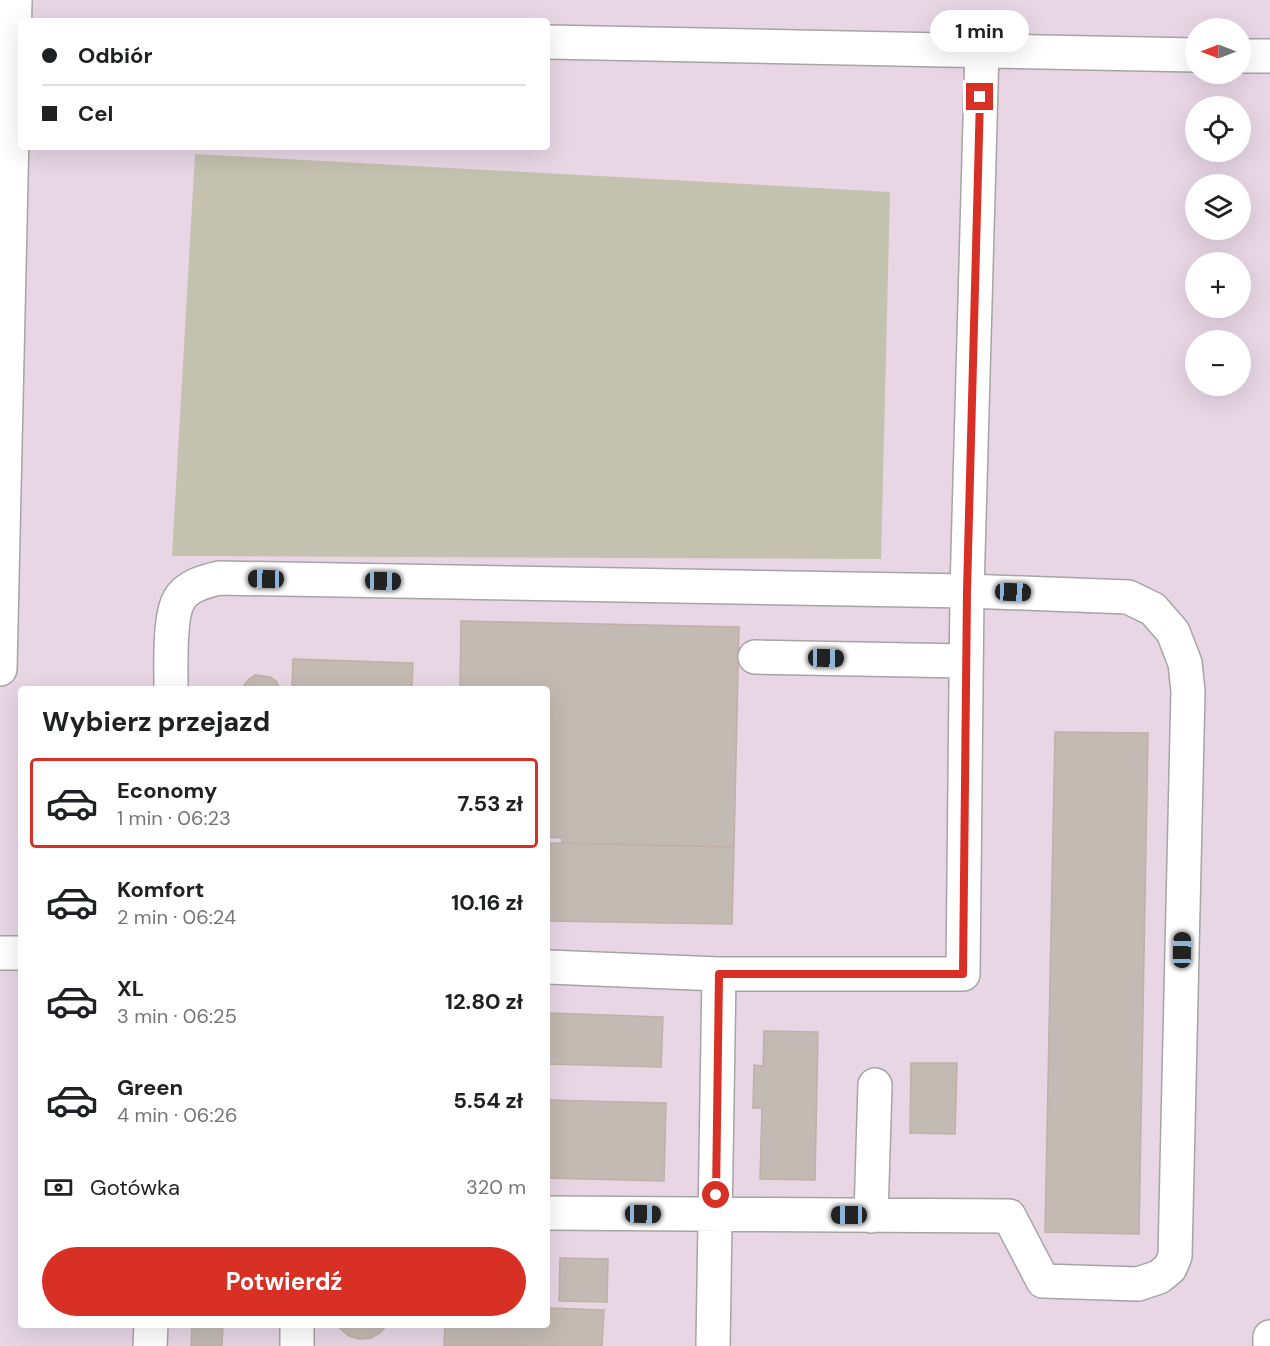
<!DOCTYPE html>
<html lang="pl">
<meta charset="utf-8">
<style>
:root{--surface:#fff;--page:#f6f6f6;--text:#202124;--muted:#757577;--line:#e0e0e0;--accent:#d93025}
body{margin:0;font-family:"DM Sans",sans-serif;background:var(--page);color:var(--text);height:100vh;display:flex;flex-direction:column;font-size:22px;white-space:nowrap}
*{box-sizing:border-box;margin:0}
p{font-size:20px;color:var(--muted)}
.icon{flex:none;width:33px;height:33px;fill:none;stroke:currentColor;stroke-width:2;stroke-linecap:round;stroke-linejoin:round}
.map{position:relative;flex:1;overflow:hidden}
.sheet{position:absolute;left:18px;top:686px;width:532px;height:642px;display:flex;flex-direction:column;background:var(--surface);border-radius:6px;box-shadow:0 6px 24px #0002}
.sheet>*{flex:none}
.banner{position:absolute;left:18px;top:18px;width:532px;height:132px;border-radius:6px;box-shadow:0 6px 24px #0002;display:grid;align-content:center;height:132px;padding:0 24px;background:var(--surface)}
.needle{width:39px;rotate:270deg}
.controls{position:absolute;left:1185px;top:18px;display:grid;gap:12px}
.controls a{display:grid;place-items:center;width:66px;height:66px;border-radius:50%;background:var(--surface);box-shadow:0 6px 24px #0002;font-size:30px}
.end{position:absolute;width:27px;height:27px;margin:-14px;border:8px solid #d93025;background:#fff;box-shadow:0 0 0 3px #fff}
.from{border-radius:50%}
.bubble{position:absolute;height:42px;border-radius:21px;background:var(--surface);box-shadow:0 6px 24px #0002;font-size:20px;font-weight:700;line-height:42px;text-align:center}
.car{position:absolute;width:18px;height:36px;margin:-18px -9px;border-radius:8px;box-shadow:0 0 4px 2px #0007;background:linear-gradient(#222 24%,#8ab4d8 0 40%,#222 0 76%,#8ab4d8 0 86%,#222 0)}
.banner b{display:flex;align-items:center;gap:21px;height:57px;font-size:22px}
.banner b+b{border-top:2px solid var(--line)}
.banner i{width:15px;height:15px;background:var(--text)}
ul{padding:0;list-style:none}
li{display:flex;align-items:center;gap:18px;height:90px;margin:0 12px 9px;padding:0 12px;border:3px solid transparent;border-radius:6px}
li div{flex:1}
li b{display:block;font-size:22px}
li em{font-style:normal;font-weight:700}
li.current{border-color:var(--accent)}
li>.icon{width:54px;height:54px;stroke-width:1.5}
h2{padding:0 24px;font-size:27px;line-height:72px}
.pay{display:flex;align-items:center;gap:15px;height:66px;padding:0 24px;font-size:22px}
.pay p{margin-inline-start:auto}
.action{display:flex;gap:12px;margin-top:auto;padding:12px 24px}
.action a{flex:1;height:69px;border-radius:36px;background:var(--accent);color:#fff;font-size:24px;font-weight:700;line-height:69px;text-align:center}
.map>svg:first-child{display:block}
.industrial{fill:#e8d6e5;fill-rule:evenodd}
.construction{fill:#c3c2af}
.building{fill:#c3bab3;stroke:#c0b0a6;stroke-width:1.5}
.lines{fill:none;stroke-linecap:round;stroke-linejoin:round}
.minor-casing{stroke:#a5a5a5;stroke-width:36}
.minor{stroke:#fff;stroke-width:33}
.route{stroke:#d93025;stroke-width:8}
</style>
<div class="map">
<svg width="1270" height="1346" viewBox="0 0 1270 1346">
<rect width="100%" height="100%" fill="#efeae4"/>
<path class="industrial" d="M0,0H1270V1346H0ZM21,21H548V147H21ZM1196,28H1240V74H1196ZM1196,106H1240V152H1196ZM1196,184H1240V230H1196ZM1196,262H1240V308H1196ZM1196,340H1240V386H1196ZM21,688H548V1324H21Z"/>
<path class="construction" d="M195,154L890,192L881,559L172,556Z"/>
<path class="building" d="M461,621L739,627L734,847L562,843V838L548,837V688H460Z
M293,659L413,663L412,688H292Z
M255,675L270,677L276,681L280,688H242L249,679Z
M1055,732L1148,733L1139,1234L1045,1232Z
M550,843L734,847L732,924L549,921Z
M548,1013L663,1017L661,1067L548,1064Z
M764,1031L818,1032L815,1180L760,1179L762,1108H753L754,1065L763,1066Z
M911,1063H957L955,1134L910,1133Z
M548,1100L666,1103L664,1181L548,1178Z
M560,1258L608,1259L607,1302L559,1301Z
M548,1308L604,1310L602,1346H444L445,1324H548Z
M192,1324H223L222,1346H191Z
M335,1324H388L380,1333L371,1338L359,1339L349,1336Z"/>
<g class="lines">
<g class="minor-casing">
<path id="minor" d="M548,42L1196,55
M1240,56H1270
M755,657L966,661
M0,669L15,0
M171,688C171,667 169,616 179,600C186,586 206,581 219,578L967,591L982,50
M0,953H21
M548,967L719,974L713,1346
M548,1213L1009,1216L1043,1281L1138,1284L1159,1277L1170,1268L1175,1256L1188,691L1185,663L1173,632L1153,609L1128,597L967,591L963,974H719
M871,1216L875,1085
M150,1346L151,1324
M297,1346V1324
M1270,1346V1337"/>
</g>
<use href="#minor" class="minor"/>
</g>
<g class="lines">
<path class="route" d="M716,1195L719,974H963L967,591L980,97"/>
</g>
</svg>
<div class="controls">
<a><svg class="needle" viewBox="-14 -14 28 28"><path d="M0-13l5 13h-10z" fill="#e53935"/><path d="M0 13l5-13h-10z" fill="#757577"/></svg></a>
<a><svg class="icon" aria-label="locate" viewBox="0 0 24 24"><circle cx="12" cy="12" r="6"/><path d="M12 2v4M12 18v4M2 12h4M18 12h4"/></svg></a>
<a><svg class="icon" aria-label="layers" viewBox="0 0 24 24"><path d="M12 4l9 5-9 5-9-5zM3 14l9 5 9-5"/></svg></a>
<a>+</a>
<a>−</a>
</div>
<i class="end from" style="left:716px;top:1195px"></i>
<i class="end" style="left:980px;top:97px"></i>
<div class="bubble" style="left:930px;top:10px;width:99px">1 min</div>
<i class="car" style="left:266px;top:579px;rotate:271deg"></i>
<i class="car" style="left:383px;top:581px;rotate:91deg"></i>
<i class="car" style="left:1013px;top:592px;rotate:92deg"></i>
<i class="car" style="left:826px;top:658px;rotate:91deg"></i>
<i class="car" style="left:1182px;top:950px;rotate:1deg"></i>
<i class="car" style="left:643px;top:1214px;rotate:91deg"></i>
<i class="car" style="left:849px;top:1215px;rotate:270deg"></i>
<div class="banner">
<b><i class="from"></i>Odbiór</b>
<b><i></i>Cel</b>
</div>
<section class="sheet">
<h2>Wybierz przejazd</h2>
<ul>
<li class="current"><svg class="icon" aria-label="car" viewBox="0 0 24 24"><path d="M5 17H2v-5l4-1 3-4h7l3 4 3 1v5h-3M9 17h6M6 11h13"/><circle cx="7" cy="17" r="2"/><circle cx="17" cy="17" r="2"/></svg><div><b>Economy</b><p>1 min · 06:23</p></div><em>7.53 zł</em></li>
<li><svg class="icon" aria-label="car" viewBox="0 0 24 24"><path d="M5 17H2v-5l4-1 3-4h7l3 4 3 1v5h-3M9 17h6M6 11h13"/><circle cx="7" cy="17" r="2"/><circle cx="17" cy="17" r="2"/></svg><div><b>Komfort</b><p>2 min · 06:24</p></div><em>10.16 zł</em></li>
<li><svg class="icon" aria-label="car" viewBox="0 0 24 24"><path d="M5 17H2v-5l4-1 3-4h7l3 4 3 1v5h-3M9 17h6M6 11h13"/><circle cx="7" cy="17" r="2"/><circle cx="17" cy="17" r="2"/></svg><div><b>XL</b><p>3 min · 06:25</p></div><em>12.80 zł</em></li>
<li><svg class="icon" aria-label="car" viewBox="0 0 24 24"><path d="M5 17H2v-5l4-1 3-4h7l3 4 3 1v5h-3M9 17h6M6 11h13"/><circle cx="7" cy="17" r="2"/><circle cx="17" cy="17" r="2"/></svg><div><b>Green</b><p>4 min · 06:26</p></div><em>5.54 zł</em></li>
</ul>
<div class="pay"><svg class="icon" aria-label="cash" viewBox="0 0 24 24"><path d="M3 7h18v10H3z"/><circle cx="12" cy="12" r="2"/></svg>Gotówka<p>320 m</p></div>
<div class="action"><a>Potwierdź</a></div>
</section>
</div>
